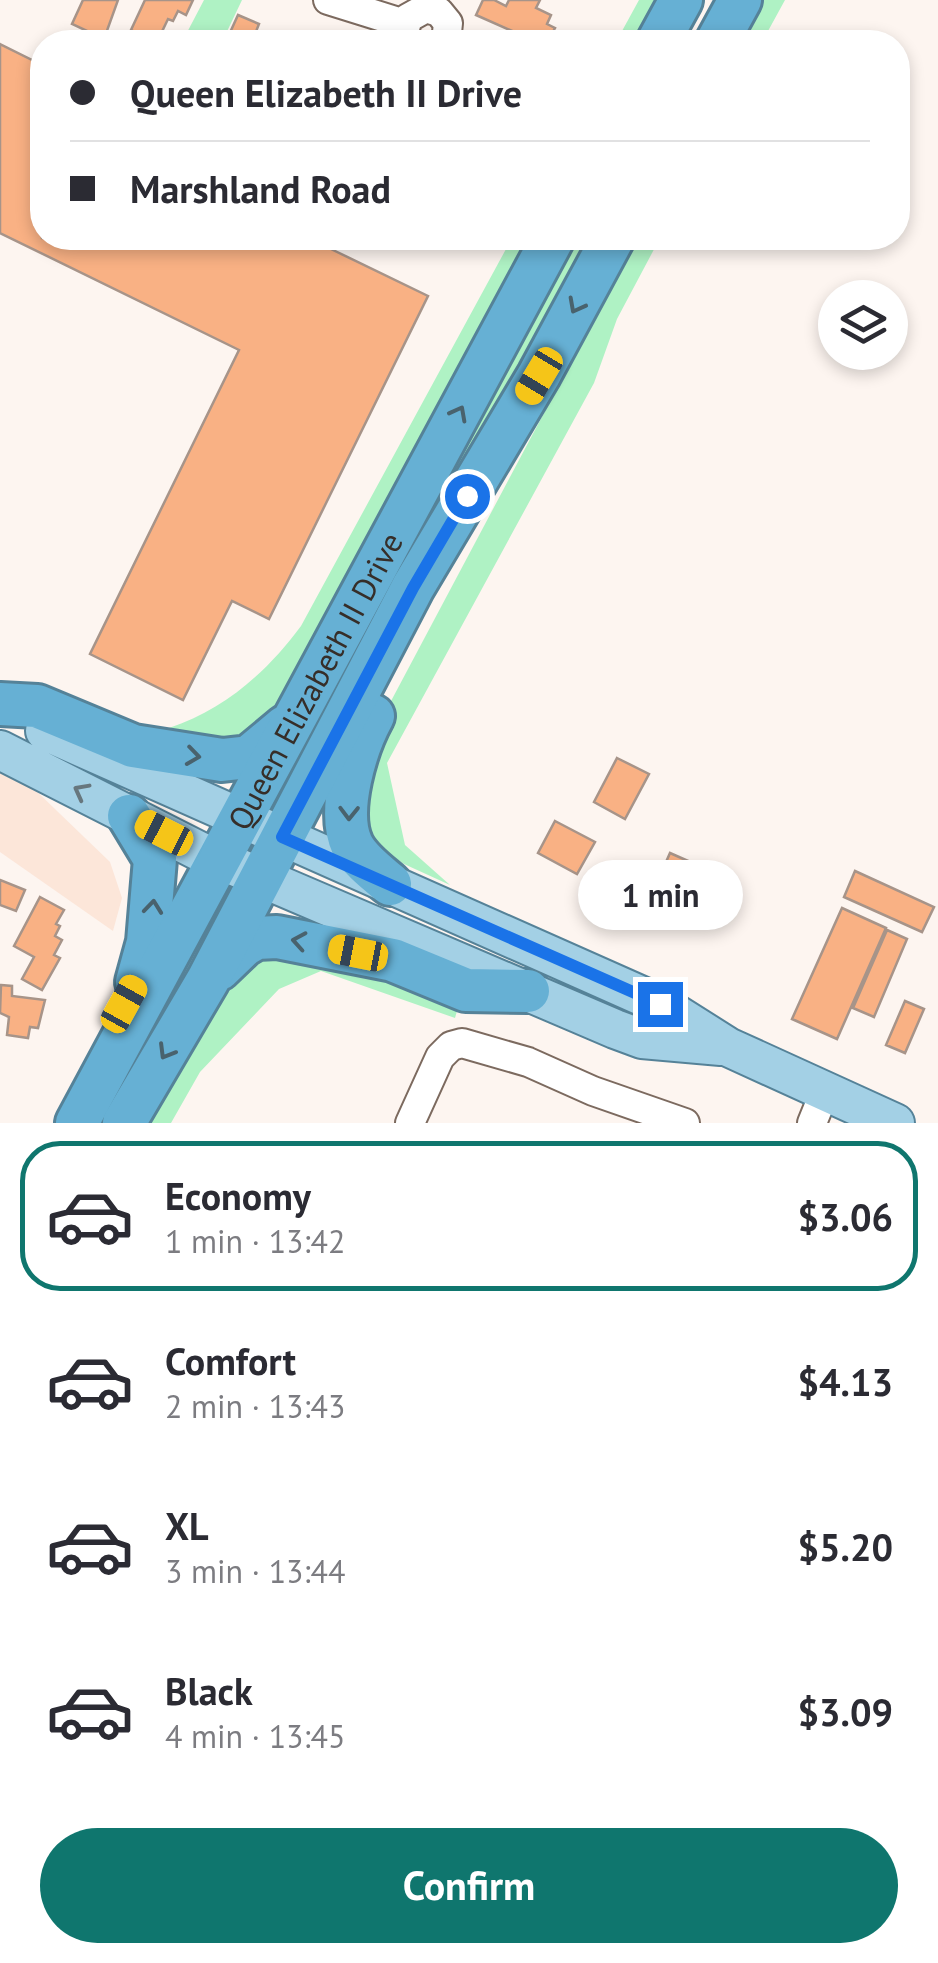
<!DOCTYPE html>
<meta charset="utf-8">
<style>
:root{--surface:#fff;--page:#f7f7f7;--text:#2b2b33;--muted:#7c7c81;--line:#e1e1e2;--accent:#0f766e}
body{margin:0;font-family:"PT Sans",sans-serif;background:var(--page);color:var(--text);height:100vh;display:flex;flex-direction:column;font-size:38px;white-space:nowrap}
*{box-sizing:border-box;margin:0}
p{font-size:32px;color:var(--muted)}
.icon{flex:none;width:55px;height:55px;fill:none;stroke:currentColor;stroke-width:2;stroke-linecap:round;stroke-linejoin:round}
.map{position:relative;height:1123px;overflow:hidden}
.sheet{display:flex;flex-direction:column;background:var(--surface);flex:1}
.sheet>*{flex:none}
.top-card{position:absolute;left:30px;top:30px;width:880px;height:220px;border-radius:40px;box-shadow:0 5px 15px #0003;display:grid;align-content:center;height:220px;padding:0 40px;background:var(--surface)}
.tools{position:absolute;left:818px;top:280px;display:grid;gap:20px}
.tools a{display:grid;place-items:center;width:90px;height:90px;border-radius:50%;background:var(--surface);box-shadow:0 5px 15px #0003;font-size:50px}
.end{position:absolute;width:45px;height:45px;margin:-22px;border:12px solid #1a73e8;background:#fff;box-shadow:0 0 0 5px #fff}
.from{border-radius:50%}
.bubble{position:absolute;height:70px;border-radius:35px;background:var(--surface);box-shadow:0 5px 15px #0003;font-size:32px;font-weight:600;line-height:70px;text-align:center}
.car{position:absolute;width:30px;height:60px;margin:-30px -15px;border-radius:12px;box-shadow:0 0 8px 2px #0007;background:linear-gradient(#f5c518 24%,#345 0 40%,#f5c518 0 76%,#345 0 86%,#f5c518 0)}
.top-card b{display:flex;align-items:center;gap:35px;height:95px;font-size:38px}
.top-card b+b{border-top:2px solid var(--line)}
.top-card i{width:25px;height:25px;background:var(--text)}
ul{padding:18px 0 0;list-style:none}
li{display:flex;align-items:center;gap:30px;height:150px;margin:0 20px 15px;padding:0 20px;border:5px solid transparent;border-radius:40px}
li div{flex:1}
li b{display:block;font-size:38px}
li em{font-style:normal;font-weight:600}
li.selected{border-color:var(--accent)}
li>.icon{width:90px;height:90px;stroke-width:1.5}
.action{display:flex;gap:20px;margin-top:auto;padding:20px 40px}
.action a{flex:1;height:115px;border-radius:60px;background:var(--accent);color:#fff;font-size:40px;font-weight:600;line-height:115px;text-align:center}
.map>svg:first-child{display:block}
.built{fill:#fce6d9}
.green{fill:#aff2c4}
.building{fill:#f9b184;stroke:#a79489;stroke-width:2.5}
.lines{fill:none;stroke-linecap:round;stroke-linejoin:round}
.minor-casing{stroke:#7c6a5f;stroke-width:32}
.major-casing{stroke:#558298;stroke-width:42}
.highway-casing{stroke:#558298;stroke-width:48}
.path{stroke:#aaa29d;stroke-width:4;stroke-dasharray:2.5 8;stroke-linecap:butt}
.minor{stroke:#fff;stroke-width:28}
.major{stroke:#a3d0e5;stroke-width:38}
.highway{stroke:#66b0d4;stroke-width:42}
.oneway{stroke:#49626d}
.oneway2{stroke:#67777e}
.route{stroke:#1a73e8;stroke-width:12}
.labels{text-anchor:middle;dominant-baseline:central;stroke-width:9;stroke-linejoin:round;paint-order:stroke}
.street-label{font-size:32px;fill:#362e29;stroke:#fff}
</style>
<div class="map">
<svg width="938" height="1123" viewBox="0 0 938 1123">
<rect width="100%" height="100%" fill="#fdf5f0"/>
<path class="built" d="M0,771L30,785L110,862L122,898L113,931L0,852Z"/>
<path class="green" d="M204,0H242L222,42H182Z
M639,0H658L636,42H616Z
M763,0H785L762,42H741Z
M512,238H530L288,698L249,744L167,737L169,728C224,710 267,672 301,626Z
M568,238H598L538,353L418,532Z
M637,238H660L617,319L594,383L387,763L405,845L450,885L404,864L371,842L357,783L365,750Z
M262,949L367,970L459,1004L455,1018L321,971L279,989L200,1072L171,1123H139L202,1017Z"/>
<path class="building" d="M83,0H118L104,39L72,24Z
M145,0H193L186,15L178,11L173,21L168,19L157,42L138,37L139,34L131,30Z
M483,0H494L506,6L509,0H540L536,8L551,15L547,24L555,28L547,42H537L476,15Z
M238,15L259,24L253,39L261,42H232L233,40L228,37Z
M0,44L42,65V238H336L331,249L428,296L269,619L232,601L183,700L90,654L239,350L0,233Z
M617,758L649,774L625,819L594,802Z
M555,821L595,842L577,874L538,853Z
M670,853L704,868L692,896L684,892L671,921L645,910Z
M855,871L934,907L922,932L844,897Z
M0,880L25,890L16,911L0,905Z
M40,897L64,910L56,924L60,926L55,936L62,940L54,955L60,958L42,990L22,979L34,957L14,946Z
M842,908L886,928L837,1039L792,1019Z
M887,930L907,939L874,1017L853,1008Z
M1,985L12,986V996L45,1000L38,1028L30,1027L28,1038L7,1035L9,1017L0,1013Z
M905,1001L924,1009L905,1053L886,1045Z"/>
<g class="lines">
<g class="minor-casing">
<path id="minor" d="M328,0L405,24
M407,42L404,32L408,18L426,8L439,12L448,23L446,42
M410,1123L440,1057L451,1046L462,1043L528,1062L593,1091L685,1123
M812,1123L825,1091"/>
</g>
<g class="major-casing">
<path id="major" d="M45,731L660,1004L728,1047L895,1123
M0,750L199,851L615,1029L642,1039L721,1046"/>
</g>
<g class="highway-casing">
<g id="highway">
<path d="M658,42L681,0"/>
<path d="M717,42L740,0"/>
<path d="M0,704L37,706L133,746L222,760L249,757L285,727"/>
<path d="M373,716C356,747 336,811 352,845C360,861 377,873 390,884"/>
<path d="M129,816L155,859L148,942L137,982"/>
<path d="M219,969L244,945L256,938L277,937L393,960L466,990L528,991"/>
<path id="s1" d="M77,1123L553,238"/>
<path d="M124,1123L208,980L413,587L539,375L613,238"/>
</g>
</g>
<path class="path" d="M620,42L629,26"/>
<use href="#minor" class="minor"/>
<use href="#major" class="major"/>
<use href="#highway" class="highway"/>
</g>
<defs><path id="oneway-chevron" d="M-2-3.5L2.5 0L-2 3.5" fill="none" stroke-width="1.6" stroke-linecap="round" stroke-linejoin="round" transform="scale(2.5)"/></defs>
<g class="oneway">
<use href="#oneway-chevron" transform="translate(576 306) rotate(118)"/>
<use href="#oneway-chevron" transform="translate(459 413) rotate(-62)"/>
<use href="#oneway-chevron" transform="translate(193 756) rotate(8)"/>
<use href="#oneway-chevron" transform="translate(349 813) rotate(91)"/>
<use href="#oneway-chevron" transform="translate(153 907) rotate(-84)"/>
<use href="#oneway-chevron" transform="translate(299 941) rotate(-170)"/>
<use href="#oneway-chevron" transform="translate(166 1052) rotate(121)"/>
</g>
<use class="oneway2" href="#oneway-chevron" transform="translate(81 791) rotate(-152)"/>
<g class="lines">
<path class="route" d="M467,496L413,588L282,837L660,1004"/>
</g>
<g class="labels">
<g class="street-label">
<text stroke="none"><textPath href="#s1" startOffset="502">Queen Elizabeth II Drive</textPath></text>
</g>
</g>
</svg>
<div class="tools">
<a><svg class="icon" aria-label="layers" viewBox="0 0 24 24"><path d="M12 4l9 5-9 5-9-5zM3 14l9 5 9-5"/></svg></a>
</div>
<i class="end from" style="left:467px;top:496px"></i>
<i class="end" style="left:660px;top:1004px"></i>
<div class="bubble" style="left:578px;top:860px;width:165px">1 min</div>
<i class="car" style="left:539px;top:376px;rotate:211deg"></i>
<i class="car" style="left:164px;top:833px;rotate:297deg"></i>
<i class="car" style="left:358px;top:953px;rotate:281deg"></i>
<i class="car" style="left:124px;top:1004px;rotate:29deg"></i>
<div class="top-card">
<b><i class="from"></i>Queen Elizabeth II Drive</b>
<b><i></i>Marshland Road</b>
</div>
</div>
<section class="sheet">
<ul>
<li class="selected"><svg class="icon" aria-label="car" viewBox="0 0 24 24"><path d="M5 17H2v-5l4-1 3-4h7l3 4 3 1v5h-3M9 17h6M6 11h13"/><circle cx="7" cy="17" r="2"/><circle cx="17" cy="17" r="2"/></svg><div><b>Economy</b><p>1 min · 13:42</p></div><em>$3.06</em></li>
<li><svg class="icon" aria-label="car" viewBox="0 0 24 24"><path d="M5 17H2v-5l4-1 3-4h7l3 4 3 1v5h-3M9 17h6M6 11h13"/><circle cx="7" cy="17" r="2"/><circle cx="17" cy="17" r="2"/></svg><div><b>Comfort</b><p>2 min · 13:43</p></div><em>$4.13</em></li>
<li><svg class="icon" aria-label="car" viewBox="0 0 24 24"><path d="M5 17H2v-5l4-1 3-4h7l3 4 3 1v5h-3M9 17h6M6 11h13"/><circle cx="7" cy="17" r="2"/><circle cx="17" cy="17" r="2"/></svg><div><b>XL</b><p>3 min · 13:44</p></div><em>$5.20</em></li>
<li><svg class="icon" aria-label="car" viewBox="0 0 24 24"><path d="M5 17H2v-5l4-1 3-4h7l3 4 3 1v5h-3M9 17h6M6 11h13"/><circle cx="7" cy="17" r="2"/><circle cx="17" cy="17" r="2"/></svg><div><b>Black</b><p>4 min · 13:45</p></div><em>$3.09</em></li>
</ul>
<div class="action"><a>Confirm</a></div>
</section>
